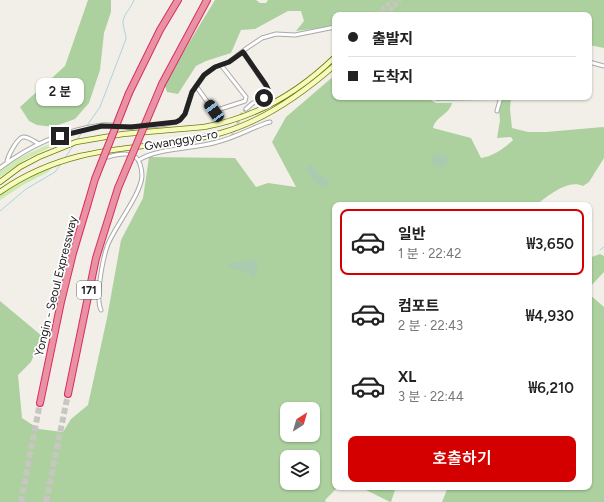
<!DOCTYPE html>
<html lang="ko">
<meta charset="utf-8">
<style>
:root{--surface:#fff;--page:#f6f6f6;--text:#222;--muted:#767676;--line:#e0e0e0;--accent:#d40000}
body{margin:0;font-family:Figtree,"Noto Sans KR",sans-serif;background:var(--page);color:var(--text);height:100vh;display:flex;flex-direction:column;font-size:15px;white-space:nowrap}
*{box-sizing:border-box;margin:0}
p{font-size:13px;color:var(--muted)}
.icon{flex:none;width:22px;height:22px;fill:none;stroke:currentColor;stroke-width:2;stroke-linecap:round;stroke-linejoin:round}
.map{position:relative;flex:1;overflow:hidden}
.details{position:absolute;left:332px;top:202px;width:260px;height:288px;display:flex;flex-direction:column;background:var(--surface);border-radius:8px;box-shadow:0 1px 3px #0004}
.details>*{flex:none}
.guide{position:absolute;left:332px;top:12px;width:260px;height:88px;border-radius:8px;box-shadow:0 1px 3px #0004;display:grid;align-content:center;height:88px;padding:0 16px;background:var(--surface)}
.needle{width:26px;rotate:37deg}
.buttons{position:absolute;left:280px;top:402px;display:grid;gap:8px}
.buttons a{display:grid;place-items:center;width:40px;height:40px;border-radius:8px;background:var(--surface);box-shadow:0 1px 3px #0004;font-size:20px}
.end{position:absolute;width:18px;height:18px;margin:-9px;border:5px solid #222;background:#fff;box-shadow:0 0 0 2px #fff}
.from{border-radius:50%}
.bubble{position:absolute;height:28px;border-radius:8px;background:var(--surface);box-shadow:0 1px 3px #0004;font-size:13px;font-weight:600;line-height:28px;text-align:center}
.car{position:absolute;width:12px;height:24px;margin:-12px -6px;border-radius:5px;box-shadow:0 0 3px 1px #0007;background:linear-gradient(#222 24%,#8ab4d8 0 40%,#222 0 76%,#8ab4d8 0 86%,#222 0)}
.guide b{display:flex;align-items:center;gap:14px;height:38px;font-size:15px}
.guide b+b{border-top:1px solid var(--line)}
.guide i{width:10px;height:10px;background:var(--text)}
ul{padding:7px 0 0;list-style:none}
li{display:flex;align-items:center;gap:12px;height:66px;margin:0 8px 6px;padding:0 8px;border:2px solid transparent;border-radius:8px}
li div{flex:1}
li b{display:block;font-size:15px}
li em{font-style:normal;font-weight:600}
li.on{border-color:var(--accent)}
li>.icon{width:36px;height:36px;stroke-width:1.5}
.primary-button{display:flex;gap:8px;margin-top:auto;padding:8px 16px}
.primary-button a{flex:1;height:46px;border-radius:8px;background:var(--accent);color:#fff;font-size:16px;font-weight:600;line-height:46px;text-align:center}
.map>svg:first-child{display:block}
.grass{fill:#cdebb0}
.forest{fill:#add19e;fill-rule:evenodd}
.cemetery{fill:#aacbaf}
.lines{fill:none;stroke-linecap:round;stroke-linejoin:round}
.stream{stroke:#aad3df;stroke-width:1}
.minor-tunnel{stroke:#c8c6c1;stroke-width:3;stroke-dasharray:3 1.5;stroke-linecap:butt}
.secondary-tunnel{stroke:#c8c6c1;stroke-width:4.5;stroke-dasharray:4.5 2;stroke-linecap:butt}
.motorway-tunnel{stroke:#c8c6c1;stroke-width:6;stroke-dasharray:6 3;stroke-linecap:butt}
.minor-casing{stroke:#a9a9a9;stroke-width:5}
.secondary-casing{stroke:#707d05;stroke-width:6}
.motorway-casing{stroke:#dc2a67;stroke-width:8}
.minor{stroke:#fff;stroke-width:3}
.secondary{stroke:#f7fabf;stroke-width:4.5}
.motorway{stroke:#e892a2;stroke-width:6}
.motorway-bridge-casing{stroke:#dc2a67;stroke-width:8;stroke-linecap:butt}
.motorway-bridge{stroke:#e892a2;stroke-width:6}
.route{stroke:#222;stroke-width:5}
.labels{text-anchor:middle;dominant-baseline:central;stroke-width:3.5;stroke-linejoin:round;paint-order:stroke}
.shield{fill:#fff;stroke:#646464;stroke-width:1}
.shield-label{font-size:11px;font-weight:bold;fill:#222}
.street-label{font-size:12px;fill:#222;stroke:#fff}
</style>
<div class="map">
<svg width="604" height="502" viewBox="0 0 604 502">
<rect width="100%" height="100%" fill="#f2efe9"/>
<path class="grass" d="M62,140V142L28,158L0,177V171C18,157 40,147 62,140Z
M53,167L48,172L23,185L0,200V195C17,184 34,174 53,167Z"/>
<path class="forest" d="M88,0H111V12L104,33L100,70L89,103L75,119L53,127L37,125L29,121L20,107L65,66Z
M215,0H256L260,3H266L268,0H604V48L589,45V15H335V24L322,28L296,31L304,21L301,11H288L255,29L241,30L231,53L206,61L196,66L178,94L167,92L165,86L187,46Z
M335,75V97H426L436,103H452C449,115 436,116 433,128L471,138L481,158C492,157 505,148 513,140L511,137L497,138L500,120L499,110L502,97H511L510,109L512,128L528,132H546L603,127L604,128V158L589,182L583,186C568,179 548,196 536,205H335V487H338L325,500L326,502H0V301L42,336L31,362L18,375L22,418L39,429L63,432L71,419L88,405L107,318L121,240L143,198L149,157L235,158L256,187L268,183L296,187L272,142L286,117ZM287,409H313V435H287ZM287,457H313V483H287Z
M600,254L604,256V272L589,288V258Z
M589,294L604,307V502H442L448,487H589Z
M360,487H396L391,502H390Z"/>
<path class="cemetery" d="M430,97H491V100L436,101L433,98Z
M439,153L447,156C450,162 448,165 441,168L434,166L431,162L432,157L435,154Z
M310,164L313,165C315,168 317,171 319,174C324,178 326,176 330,183L326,188C316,186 309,176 306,168Z
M251,259L256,261L258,265L255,278L251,277L250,273L247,272L229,268L228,266L231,263Z"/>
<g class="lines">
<path class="stream" d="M86,127L100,107L126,39C126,33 123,28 123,23C122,16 132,7 134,0
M77,140L84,129
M65,158L73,146
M0,211L26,189L55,172L61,164
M600,250L604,247"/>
<path class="minor-tunnel" d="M232,136L241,115L246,109"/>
<path class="secondary-tunnel" d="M377,15L392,0
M385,15L400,0"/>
<path class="motorway-tunnel" d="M21,502L40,403
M46,502L68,394"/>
<g class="minor-casing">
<path id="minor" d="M243,52L268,89L264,98L253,103L246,109
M589,62L604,66
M196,86L214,111L245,101L246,97L221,65
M497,111L501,97
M139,160C157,148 194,149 217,142C234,138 250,129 266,123L270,122
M7,163C7,157 18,136 24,137C29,137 35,142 39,144
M0,168C29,146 65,130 102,125C111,124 120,127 129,127C143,127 163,125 176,122L180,120L185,114L192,92L204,75L215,67L229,62L247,48L262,38L276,34L295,35L335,27
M101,310C95,298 103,257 108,244C116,225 141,194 142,176C142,172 141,167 140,164C136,150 118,154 108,157"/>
</g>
<g class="secondary-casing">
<path id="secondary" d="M0,182L20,167L39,157L76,142L123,134L204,127C255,118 299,92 335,57
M0,192C24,175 52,163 80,156C126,145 175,146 221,133C264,121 302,94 335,65"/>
</g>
<g class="motorway-casing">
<path id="motorway" d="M162,84L207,0
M129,93L160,30L178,0
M68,394L96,258L118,188
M40,403L61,302L73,253L88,203"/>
</g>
<use href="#minor" class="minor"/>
<use href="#secondary" class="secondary"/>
<use href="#motorway" class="motorway"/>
<g class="motorway-bridge-casing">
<path id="motorway-bridge" d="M118,188L162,84
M88,203L95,179L129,93"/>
</g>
<use href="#motorway-bridge" class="motorway-bridge"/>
</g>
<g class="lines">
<path class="route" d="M60,136L102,126L131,127L176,122L180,120L185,114L192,92L204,75L215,67L229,62L243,52L266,85L268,89L264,98"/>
</g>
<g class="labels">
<rect class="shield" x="77" y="281" width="24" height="18" rx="3"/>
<g class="shield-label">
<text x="89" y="290">171</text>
</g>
<g class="street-label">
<text transform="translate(181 140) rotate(-10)">Gwanggyo-ro</text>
<text transform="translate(56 286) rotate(-76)">Yongin - Seoul Expressway</text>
</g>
</g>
</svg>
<div class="buttons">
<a><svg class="needle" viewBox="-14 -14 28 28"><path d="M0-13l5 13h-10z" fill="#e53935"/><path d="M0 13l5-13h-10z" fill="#767676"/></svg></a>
<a><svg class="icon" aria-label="layers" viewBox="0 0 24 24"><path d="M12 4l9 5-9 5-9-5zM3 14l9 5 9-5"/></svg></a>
</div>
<i class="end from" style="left:264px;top:98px"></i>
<i class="end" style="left:60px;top:136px"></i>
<div class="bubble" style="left:36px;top:78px;width:48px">2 분</div>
<i class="car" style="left:214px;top:111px;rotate:324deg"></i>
<div class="guide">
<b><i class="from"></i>출발지</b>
<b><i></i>도착지</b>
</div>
<section class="details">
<ul>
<li class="on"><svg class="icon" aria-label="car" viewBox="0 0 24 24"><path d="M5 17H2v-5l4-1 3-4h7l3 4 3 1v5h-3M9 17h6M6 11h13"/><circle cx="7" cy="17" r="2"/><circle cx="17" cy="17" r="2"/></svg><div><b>일반</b><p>1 분 · 22:42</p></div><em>₩3,650</em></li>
<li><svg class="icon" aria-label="car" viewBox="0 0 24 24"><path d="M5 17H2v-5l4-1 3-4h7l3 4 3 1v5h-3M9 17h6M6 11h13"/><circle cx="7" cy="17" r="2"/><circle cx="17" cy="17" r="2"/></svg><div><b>컴포트</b><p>2 분 · 22:43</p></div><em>₩4,930</em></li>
<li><svg class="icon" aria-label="car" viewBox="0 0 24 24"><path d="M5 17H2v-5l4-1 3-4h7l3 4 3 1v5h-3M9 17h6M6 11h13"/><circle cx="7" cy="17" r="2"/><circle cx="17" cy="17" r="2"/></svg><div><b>XL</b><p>3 분 · 22:44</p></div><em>₩6,210</em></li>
</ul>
<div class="primary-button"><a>호출하기</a></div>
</section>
</div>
